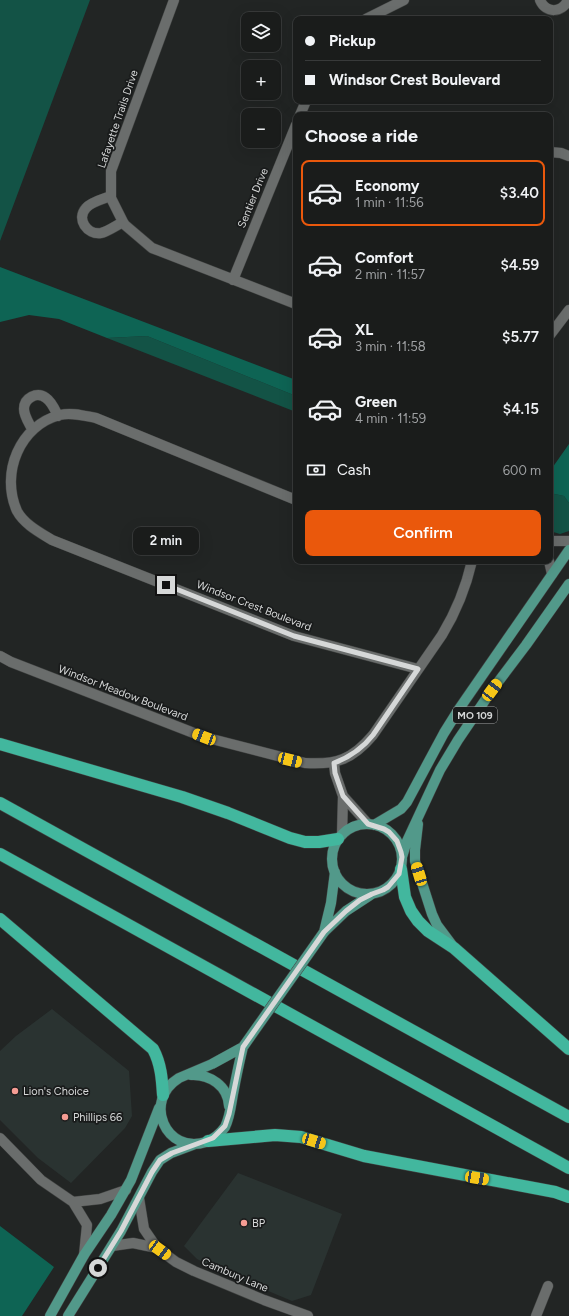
<!DOCTYPE html>
<meta charset="utf-8">
<style>
:root{--surface:#1a1c1b;--page:#232524;--text:#f1f3f6;--muted:#9fa1a3;--line:#383a3a;--accent:#ea580c}
body{margin:0;font-family:Figtree,sans-serif;background:var(--page);color:var(--text);height:100vh;display:flex;flex-direction:column;font-size:15px;white-space:nowrap}
*{box-sizing:border-box;margin:0}
p{font-size:13px;color:var(--muted)}
.icon{flex:none;width:22px;height:22px;fill:none;stroke:currentColor;stroke-width:2;stroke-linecap:round;stroke-linejoin:round}
.map{position:relative;flex:1;overflow:hidden}
.details{position:absolute;left:293px;top:112px;width:260px;height:452px;display:flex;flex-direction:column;background:var(--surface);border-radius:8px;box-shadow:0 4px 16px #0002,0 0 0 1px var(--line)}
.details>*{flex:none}
.banner{position:absolute;left:293px;top:16px;width:260px;height:88px;border-radius:8px;box-shadow:0 4px 16px #0002,0 0 0 1px var(--line);display:grid;align-content:center;height:88px;padding:0 12px;background:var(--surface)}
.fabs{position:absolute;left:241px;top:12px;display:grid;gap:8px}
.fabs a{display:grid;place-items:center;width:40px;height:40px;border-radius:8px;background:var(--surface);box-shadow:0 4px 16px #0002,0 0 0 1px var(--line);font-size:20px}
.end{position:absolute;width:18px;height:18px;margin:-9px;border:5px solid #d6d8d8;background:#111;box-shadow:0 0 0 2px #111}
.from{border-radius:50%}
.bubble{position:absolute;height:28px;border-radius:8px;background:var(--surface);box-shadow:0 4px 16px #0002,0 0 0 1px var(--line);font-size:13px;font-weight:600;line-height:28px;text-align:center}
.car{position:absolute;width:12px;height:24px;margin:-12px -6px;border-radius:5px;box-shadow:0 0 3px 1px #0007;background:linear-gradient(#f5c518 24%,#345 0 40%,#f5c518 0 76%,#345 0 86%,#f5c518 0)}
.banner b{display:flex;align-items:center;gap:14px;height:38px;font-size:15px}
.banner b+b{border-top:1px solid var(--line)}
.banner i{width:10px;height:10px;background:var(--text)}
ul{padding:0;list-style:none}
li{display:flex;align-items:center;gap:12px;height:66px;margin:0 8px 6px;padding:0 4px;border:2px solid transparent;border-radius:8px}
li div{flex:1}
li b{display:block;font-size:15px}
li em{font-style:normal;font-weight:600}
li.selected{border-color:var(--accent)}
li>.icon{width:36px;height:36px;stroke-width:1.5}
h2{padding:0 12px;font-size:18px;line-height:48px}
.pay{display:flex;align-items:center;gap:10px;height:44px;padding:0 12px;font-size:15px}
.pay p{margin-inline-start:auto}
.primary-button{display:flex;gap:8px;margin-top:auto;padding:8px 12px}
.primary-button a{flex:1;height:46px;border-radius:8px;background:var(--accent);color:#fff;font-size:16px;font-weight:600;line-height:46px;text-align:center}
.map>svg:first-child{display:block}
.built{fill:#2a3331}
.green{fill:#135346}
.forest{fill:#0e6454}
.lines{fill:none;stroke-linecap:round;stroke-linejoin:round}
.minor-casing{stroke:#414342;stroke-width:11}
.major-casing{stroke:#414342;stroke-width:11}
.highway-casing{stroke:#414342;stroke-width:13}
.minor{stroke:#6a6d6c;stroke-width:10}
.major{stroke:#52998a;stroke-width:10}
.highway{stroke:#42b79e;stroke-width:12}
.major-bridge-casing{stroke:#414342;stroke-width:11;stroke-linecap:butt}
.major-bridge{stroke:#52998a;stroke-width:10}
.route{stroke:#d6d8d8;stroke-width:5}
.poi-dot{fill:#f59c93;stroke:#191b1b;stroke-width:1.5}
.labels{text-anchor:middle;dominant-baseline:central;stroke-width:3.5;stroke-linejoin:round;paint-order:stroke}
.shield{fill:#191b1b;stroke:#9d9f9f;stroke-width:1}
.shield-label{font-size:10px;font-weight:bold;fill:#d6d8d8}
.street-label{font-size:11px;fill:#d6d8d8;stroke:#191b1b}
.poi-label{font-size:11px;fill:#d6d8d8;stroke:#191b1b;text-anchor:start}
</style>
<div class="map">
<svg width="569" height="1316" viewBox="0 0 569 1316">
<rect width="100%" height="100%" fill="#222524"/>
<path class="built" d="M52,1009L129,1071L132,1116L125,1128L71,1183L38,1158L0,1120V1051L16,1036Z
M238,1173L342,1214L311,1295L292,1301L225,1273L197,1259L184,1246Z"/>
<path class="green" d="M0,0H90L0,241Z
M147,336L296,396V412L107,338Z
M550,493L564,496L569,503V531L560,534L550,531Z"/>
<path class="forest" d="M0,267L296,380V396L147,336L107,338L59,319L29,315L0,322Z
M569,444V503L564,496L550,493V471Z
M0,1226L54,1267L22,1316H0Z"/>
<g class="lines">
<g class="minor-casing">
<path id="minor" d="M174,0L111,171V198L123,222L125,225L152,248L296,304
M540,0C546,14 562,13 568,0
M366,19L404,0
M300,115L306,101
M550,152L561,153L569,156
M111,196C103,199 91,202 86,208C76,219 87,235 101,233C107,232 117,225 123,222
M233,280L296,125
M550,335L569,310
M32,429C29,423 24,416 24,409C24,398 37,391 46,398C52,402 55,410 58,416
M296,500L96,418C85,416 72,412 60,415C20,425 0,473 17,511C24,524 39,532 52,540L294,636L418,669
M550,541H569
M549,561L552,574
M0,656L11,662L204,737L305,763C336,765 352,760 373,735L442,635C456,612 466,587 472,561
M334,763L335,773L343,796L342,835
M343,796L368,824
M0,1138L41,1180L73,1202L87,1225L84,1255
M139,1198L144,1229L157,1248L176,1262L194,1271L264,1300L308,1316
M73,1202L100,1199L126,1190
M112,1246L133,1243L157,1248
M536,1316L548,1286"/>
</g>
<g class="major-casing">
<path id="major" d="M418,824L415,850V861L432,914L437,925L452,945
M332 859a35 35 0 1 1 70 0a35 35 0 1 1-70 0Z
M374,825L401,809L407,802L444,733L459,709L569,550
M402,857L407,841L440,770L458,740L492,690L526,645L569,584
M324,932L346,911L372,894
M324,932L331,903L335,872
M243,1047C239,1063 236,1078 233,1094C231,1105 230,1117 225,1127C220,1134 214,1139 206,1142C166,1155 142,1101 179,1078L212,1064Z
M191,1075C210,1074 228,1086 229,1106
M50,1316L84,1255L111,1215L131,1180L159,1108
M68,1316L121,1231L152,1172L160,1160L171,1153L195,1144"/>
</g>
<g class="highway-casing">
<path id="highway" d="M0,744L182,797L228,813L290,838L305,842H319L338,839
M0,803L569,1117
M0,854L569,1168
M401,869L405,897L411,911L418,921L428,931L454,948L569,1049
M0,919L153,1049C161,1064 162,1079 163,1095
M208,1141L275,1135L301,1137L364,1156L555,1192L569,1197"/>
</g>
<use href="#minor" class="minor"/>
<use href="#major" class="major"/>
<use href="#highway" class="highway"/>
<g class="major-bridge-casing">
<path id="major-bridge" d="M243,1047L324,932"/>
</g>
<use href="#major-bridge" class="major-bridge"/>
</g>
<g class="lines">
<path class="route" d="M98,1268L121,1231L152,1172L160,1160L172,1153L213,1138L225,1126L229,1114L243,1047L324,932L346,911L360,900L372,894L383,890L388,887L399,874L402,857L401,852L397,841L389,832L384,829L368,824L343,796L335,773L334,763C350,757 362,749 373,735L418,669L294,636L166,585"/>
</g>
<g class="poi-dot">
<circle cx="15" cy="1091" r="4"/>
<circle cx="65" cy="1117" r="4"/>
<circle cx="244" cy="1223" r="4"/>
</g>
<g class="labels">
<rect class="shield" x="453" y="707" width="44" height="16" rx="3"/>
<g class="shield-label">
<text x="475" y="715">MO 109</text>
</g>
<g class="street-label">
<text transform="translate(118 119) rotate(-71)">Lafayette Trails Drive</text>
<text transform="translate(253 198) rotate(-68)">Sentier Drive</text>
<text transform="translate(254 606) rotate(21)">Windsor Crest Boulevard</text>
<text transform="translate(123 693) rotate(21)">Windsor Meadow Boulevard</text>
<text transform="translate(235 1275) rotate(23)">Cambury Lane</text>
</g>
<g class="poi-label">
<text x="23" y="1091">Lion's Choice</text>
<text x="73" y="1117">Phillips 66</text>
<text x="252" y="1223">BP</text>
</g>
</g>
</svg>
<div class="fabs">
<a><svg class="icon" aria-label="layers" viewBox="0 0 24 24"><path d="M12 4l9 5-9 5-9-5zM3 14l9 5 9-5"/></svg></a>
<a>+</a>
<a>−</a>
</div>
<i class="end from" style="left:98px;top:1268px"></i>
<i class="end" style="left:166px;top:585px"></i>
<div class="bubble" style="left:133px;top:527px;width:66px">2 min</div>
<i class="car" style="left:492px;top:690px;rotate:37deg"></i>
<i class="car" style="left:204px;top:737px;rotate:291deg"></i>
<i class="car" style="left:290px;top:760px;rotate:104deg"></i>
<i class="car" style="left:419px;top:874px;rotate:343deg"></i>
<i class="car" style="left:314px;top:1141px;rotate:107deg"></i>
<i class="car" style="left:477px;top:1178px;rotate:100deg"></i>
<i class="car" style="left:160px;top:1250px;rotate:126deg"></i>
<div class="banner">
<b><i class="from"></i>Pickup</b>
<b><i></i>Windsor Crest Boulevard</b>
</div>
<section class="details">
<h2>Choose a ride</h2>
<ul>
<li class="selected"><svg class="icon" aria-label="car" viewBox="0 0 24 24"><path d="M5 17H2v-5l4-1 3-4h7l3 4 3 1v5h-3M9 17h6M6 11h13"/><circle cx="7" cy="17" r="2"/><circle cx="17" cy="17" r="2"/></svg><div><b>Economy</b><p>1 min · 11:56</p></div><em>$3.40</em></li>
<li><svg class="icon" aria-label="car" viewBox="0 0 24 24"><path d="M5 17H2v-5l4-1 3-4h7l3 4 3 1v5h-3M9 17h6M6 11h13"/><circle cx="7" cy="17" r="2"/><circle cx="17" cy="17" r="2"/></svg><div><b>Comfort</b><p>2 min · 11:57</p></div><em>$4.59</em></li>
<li><svg class="icon" aria-label="car" viewBox="0 0 24 24"><path d="M5 17H2v-5l4-1 3-4h7l3 4 3 1v5h-3M9 17h6M6 11h13"/><circle cx="7" cy="17" r="2"/><circle cx="17" cy="17" r="2"/></svg><div><b>XL</b><p>3 min · 11:58</p></div><em>$5.77</em></li>
<li><svg class="icon" aria-label="car" viewBox="0 0 24 24"><path d="M5 17H2v-5l4-1 3-4h7l3 4 3 1v5h-3M9 17h6M6 11h13"/><circle cx="7" cy="17" r="2"/><circle cx="17" cy="17" r="2"/></svg><div><b>Green</b><p>4 min · 11:59</p></div><em>$4.15</em></li>
</ul>
<div class="pay"><svg class="icon" aria-label="cash" viewBox="0 0 24 24"><path d="M3 7h18v10H3z"/><circle cx="12" cy="12" r="2"/></svg>Cash<p>600 m</p></div>
<div class="primary-button"><a>Confirm</a></div>
</section>
</div>
